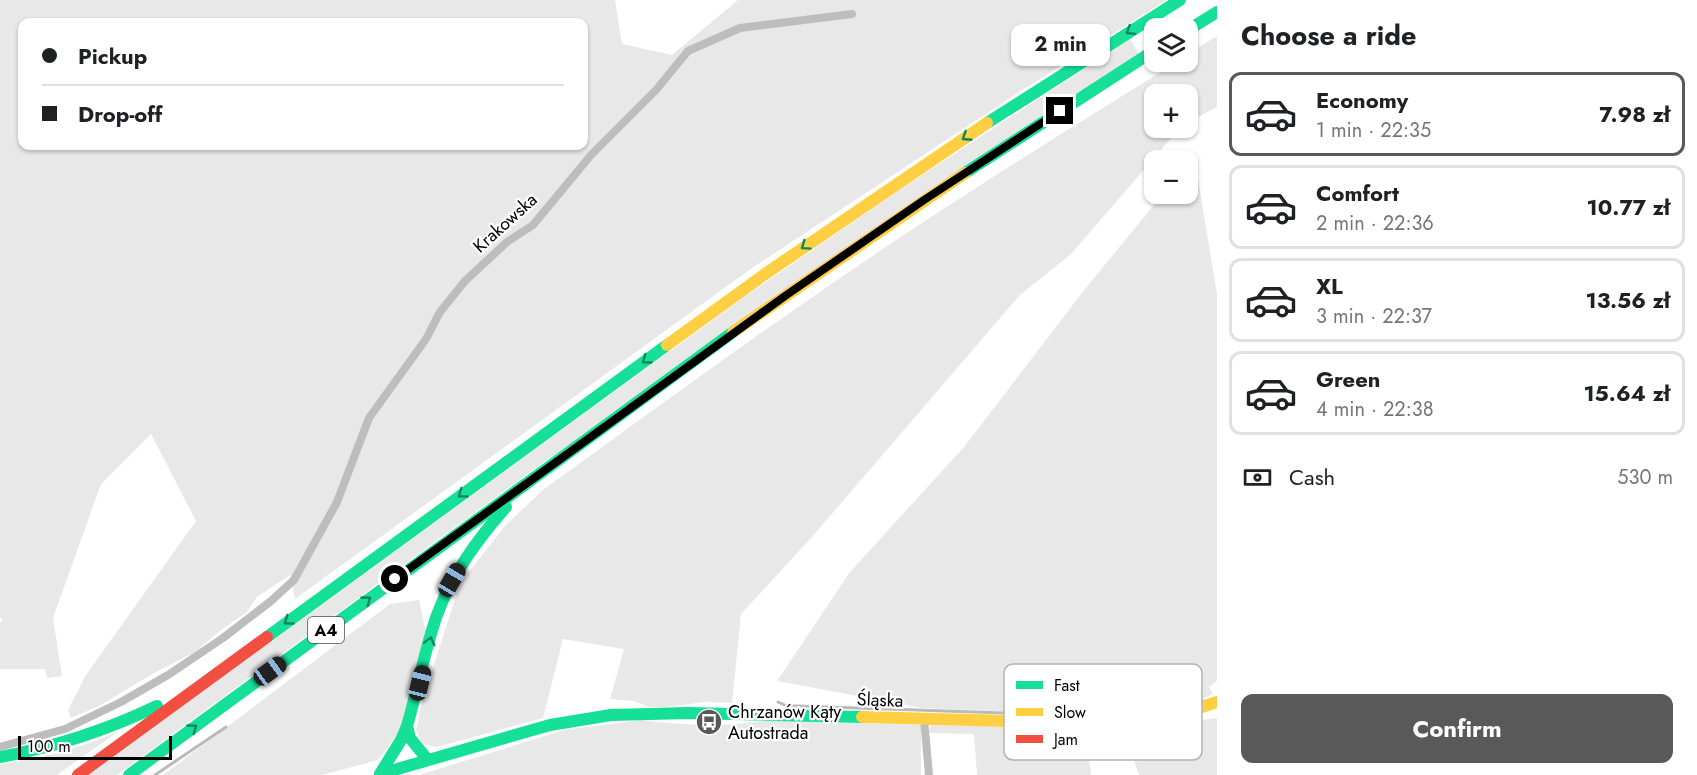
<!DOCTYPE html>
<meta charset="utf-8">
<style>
:root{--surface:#fff;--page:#f2f2f2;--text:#202124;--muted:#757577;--line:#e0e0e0;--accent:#595959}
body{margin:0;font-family:Jost,sans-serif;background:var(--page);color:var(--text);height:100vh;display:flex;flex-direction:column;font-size:22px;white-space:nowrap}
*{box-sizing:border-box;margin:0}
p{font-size:20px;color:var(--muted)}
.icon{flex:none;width:33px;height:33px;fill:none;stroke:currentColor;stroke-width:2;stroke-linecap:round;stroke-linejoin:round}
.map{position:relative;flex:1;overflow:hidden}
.side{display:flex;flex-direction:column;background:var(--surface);width:480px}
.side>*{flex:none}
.banner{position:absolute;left:18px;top:18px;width:570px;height:132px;border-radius:12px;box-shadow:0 2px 4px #0004;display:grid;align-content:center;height:132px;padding:0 24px;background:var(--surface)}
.buttons{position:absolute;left:1144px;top:18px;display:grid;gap:12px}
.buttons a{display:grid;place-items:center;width:54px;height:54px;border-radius:12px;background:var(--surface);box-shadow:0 2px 4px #0004;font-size:30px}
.scale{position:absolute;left:18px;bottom:15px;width:154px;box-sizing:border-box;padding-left:6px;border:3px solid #000;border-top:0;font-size:16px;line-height:21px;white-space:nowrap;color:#000;-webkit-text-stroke:4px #fff;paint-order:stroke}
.end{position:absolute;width:27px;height:27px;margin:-14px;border:8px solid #000;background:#fff;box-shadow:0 0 0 3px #fff}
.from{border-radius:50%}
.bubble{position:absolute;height:42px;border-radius:12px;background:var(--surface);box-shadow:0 2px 4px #0004;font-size:20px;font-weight:700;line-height:42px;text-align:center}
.car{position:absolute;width:18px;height:36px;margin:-18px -9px;border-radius:8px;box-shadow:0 0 4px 2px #0007;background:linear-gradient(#222 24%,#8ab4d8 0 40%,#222 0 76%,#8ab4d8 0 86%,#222 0)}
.banner b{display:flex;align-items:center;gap:21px;height:57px;font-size:22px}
.banner b+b{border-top:2px solid var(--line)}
.banner i{width:15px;height:15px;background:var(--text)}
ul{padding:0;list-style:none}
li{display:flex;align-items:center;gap:18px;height:84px;margin:0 12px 9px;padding:0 12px;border:3px solid var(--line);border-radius:12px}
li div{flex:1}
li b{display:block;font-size:22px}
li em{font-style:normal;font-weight:700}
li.on{border-color:var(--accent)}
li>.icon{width:54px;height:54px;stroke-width:1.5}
h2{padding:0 24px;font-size:27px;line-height:72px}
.pay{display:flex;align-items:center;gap:15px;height:66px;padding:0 24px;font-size:22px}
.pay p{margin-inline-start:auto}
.action{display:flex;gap:12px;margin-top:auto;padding:12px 24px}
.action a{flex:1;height:69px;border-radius:12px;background:var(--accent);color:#fff;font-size:24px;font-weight:700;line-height:69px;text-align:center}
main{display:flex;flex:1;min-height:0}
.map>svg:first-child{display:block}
.green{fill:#e8e8e8;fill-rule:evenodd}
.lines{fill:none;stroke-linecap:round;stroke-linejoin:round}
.stream{stroke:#bababa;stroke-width:3}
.street{stroke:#bdbdbd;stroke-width:8}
.fast{stroke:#16e098;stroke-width:12}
.slow{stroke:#ffcf43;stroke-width:12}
.jam{stroke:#f24e42;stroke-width:12}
.oneway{stroke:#0d865b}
.route{stroke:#000;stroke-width:8}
.labels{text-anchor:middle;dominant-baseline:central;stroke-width:4.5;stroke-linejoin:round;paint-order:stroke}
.shield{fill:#fff;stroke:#4c4c4c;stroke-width:1.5}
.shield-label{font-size:16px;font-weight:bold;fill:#000}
.street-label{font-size:18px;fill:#000;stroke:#fff}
.poi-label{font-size:18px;fill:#000;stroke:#fff;text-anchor:start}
.key{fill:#fff;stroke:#b2b2b2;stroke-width:1.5}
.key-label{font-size:16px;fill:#000}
</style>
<main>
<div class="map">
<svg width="1217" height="775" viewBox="0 0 1217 775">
<rect width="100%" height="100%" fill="#fff"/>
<path class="green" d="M0,0H615L622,44L672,55L738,0H1167L1019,92L752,268L295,599L290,575L257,597L247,612L221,630L195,652L154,673L99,706L71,718L68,710L86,675L196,521L151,434L101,484L53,618L62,676L47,678L45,669H0V622H3L0,616ZM22,22H584V146H22Z
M1217,36V107L1188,122V94H1155V128H1180L1071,254L1020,295L811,538L741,614L732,703L705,702L665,707H648L634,701L610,699L624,649L563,639L543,718L437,747L423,744L416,730L421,706L460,583L506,525L544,489C632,426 718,362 807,301C927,217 1052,139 1177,62H1188V54Z
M1130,39L1139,54L537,467L117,775H88L750,293L901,189Z
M1194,155L1217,294V681L1209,687L1213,694L1205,698L1099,709L1016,712L922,708L777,681L850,572L964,447L1085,289L1163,194H1188V163Z
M419,600L426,634L400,731L378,760L322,775H163L390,604Z
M1217,718V775H1139L1133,758L1126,759L1122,729L1086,733L1091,775H977L974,734L929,733L930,725L1062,727L1148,721L1150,726Z
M641,720C682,725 724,728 765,720L921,725V775H419L564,730Z
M119,731L57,775H0V764C42,759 81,748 119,731Z"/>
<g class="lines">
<path class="stream" d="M778,702L787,706H799L1030,714L1102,710L1204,701
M155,775L226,727"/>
<path class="street" d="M924,719L929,775
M0,747L65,729L121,702L168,675L223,638L271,601L294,580L337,502L369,418L426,339L440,312L465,281L507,242L533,225L591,155L656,90L688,51L740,28L852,14"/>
<path class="fast" d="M1188,30L1217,12
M987,123L1180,0
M965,173L1155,50
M267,637L667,345
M407,726L410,738L427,759
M0,757C55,747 107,730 157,706
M380,774L550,725L611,715L688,713L862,717
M380,774L401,740L407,726C418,689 424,651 437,615C452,574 477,540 506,507
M129,775L733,332"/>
<path class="slow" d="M733,332L965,173
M667,345L765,274L987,123
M862,717L1044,722L1152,715L1199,708L1217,702"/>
<path class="jam" d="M78,775L267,637"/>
</g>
<defs><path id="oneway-chevron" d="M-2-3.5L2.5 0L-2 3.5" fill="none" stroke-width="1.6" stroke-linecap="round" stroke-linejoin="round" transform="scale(1.5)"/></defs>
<g class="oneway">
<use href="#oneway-chevron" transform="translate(1130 31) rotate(148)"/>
<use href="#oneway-chevron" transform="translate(966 137) rotate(147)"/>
<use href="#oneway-chevron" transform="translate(805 246) rotate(145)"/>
<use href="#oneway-chevron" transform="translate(646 360) rotate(144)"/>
<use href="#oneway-chevron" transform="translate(462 494) rotate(144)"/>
<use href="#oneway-chevron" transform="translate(367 600) rotate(-36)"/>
<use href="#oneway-chevron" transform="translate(288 621) rotate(144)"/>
<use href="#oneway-chevron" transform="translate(430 641) rotate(-76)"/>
<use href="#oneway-chevron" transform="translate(193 728) rotate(-36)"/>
</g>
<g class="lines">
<path class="route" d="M395,579L785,296L924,200L1060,111"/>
</g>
<defs>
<g id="bus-disc" transform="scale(1.35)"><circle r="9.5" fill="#595959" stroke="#fff"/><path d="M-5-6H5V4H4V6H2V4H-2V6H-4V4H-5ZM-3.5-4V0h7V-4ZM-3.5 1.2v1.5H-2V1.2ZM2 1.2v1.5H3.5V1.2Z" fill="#fff"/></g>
</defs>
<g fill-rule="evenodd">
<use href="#bus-disc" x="709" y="722"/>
</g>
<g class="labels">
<rect class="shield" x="308" y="617" width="36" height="26" rx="4.5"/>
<g class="shield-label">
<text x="326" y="630">A4</text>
</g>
<g class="street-label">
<text transform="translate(505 223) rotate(-42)">Krakowska</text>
<text transform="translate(880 700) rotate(2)">Śląska</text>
</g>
<g class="poi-label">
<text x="728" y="712">Chrzanów Kąty<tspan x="728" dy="21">Autostrada</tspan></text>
</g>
</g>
<rect x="1004" y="664" width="198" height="96" rx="9" class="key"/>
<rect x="1016" y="681" width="27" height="8" fill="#16e098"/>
<rect x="1016" y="708" width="27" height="8" fill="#ffcf43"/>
<rect x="1016" y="735" width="27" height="8" fill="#f24e42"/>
<g class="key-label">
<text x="1054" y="691">Fast</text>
<text x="1054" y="718">Slow</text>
<text x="1054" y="745">Jam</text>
</g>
</svg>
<div class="buttons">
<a><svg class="icon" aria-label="layers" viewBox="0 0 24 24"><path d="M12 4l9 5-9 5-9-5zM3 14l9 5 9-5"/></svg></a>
<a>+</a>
<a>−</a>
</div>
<div class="scale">100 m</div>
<i class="end from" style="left:395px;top:579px"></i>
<i class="end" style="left:1060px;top:111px"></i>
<div class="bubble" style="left:1011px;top:24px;width:99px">2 min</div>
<i class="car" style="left:452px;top:580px;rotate:30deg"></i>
<i class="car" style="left:270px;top:671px;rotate:54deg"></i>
<i class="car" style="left:420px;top:683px;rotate:14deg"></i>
<div class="banner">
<b><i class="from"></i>Pickup</b>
<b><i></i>Drop-off</b>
</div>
</div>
<section class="side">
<h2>Choose a ride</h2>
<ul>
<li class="on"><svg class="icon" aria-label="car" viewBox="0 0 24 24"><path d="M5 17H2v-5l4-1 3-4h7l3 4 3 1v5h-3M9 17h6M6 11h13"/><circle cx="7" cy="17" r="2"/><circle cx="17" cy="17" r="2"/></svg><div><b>Economy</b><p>1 min · 22:35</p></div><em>7.98 zł</em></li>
<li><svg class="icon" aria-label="car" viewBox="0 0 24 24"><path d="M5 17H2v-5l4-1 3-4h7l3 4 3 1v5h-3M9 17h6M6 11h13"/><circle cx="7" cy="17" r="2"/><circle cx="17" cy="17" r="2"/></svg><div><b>Comfort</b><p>2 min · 22:36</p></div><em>10.77 zł</em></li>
<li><svg class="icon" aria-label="car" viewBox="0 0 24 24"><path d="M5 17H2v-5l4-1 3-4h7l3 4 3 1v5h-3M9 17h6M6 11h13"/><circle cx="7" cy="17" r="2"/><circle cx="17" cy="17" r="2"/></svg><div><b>XL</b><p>3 min · 22:37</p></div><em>13.56 zł</em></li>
<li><svg class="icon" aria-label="car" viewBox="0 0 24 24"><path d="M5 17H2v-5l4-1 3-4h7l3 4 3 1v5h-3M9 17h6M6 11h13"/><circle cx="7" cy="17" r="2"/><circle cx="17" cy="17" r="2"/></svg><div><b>Green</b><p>4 min · 22:38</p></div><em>15.64 zł</em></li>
</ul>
<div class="pay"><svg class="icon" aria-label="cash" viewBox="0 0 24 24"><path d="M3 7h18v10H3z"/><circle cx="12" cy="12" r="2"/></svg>Cash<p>530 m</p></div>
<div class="action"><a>Confirm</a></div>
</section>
</main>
